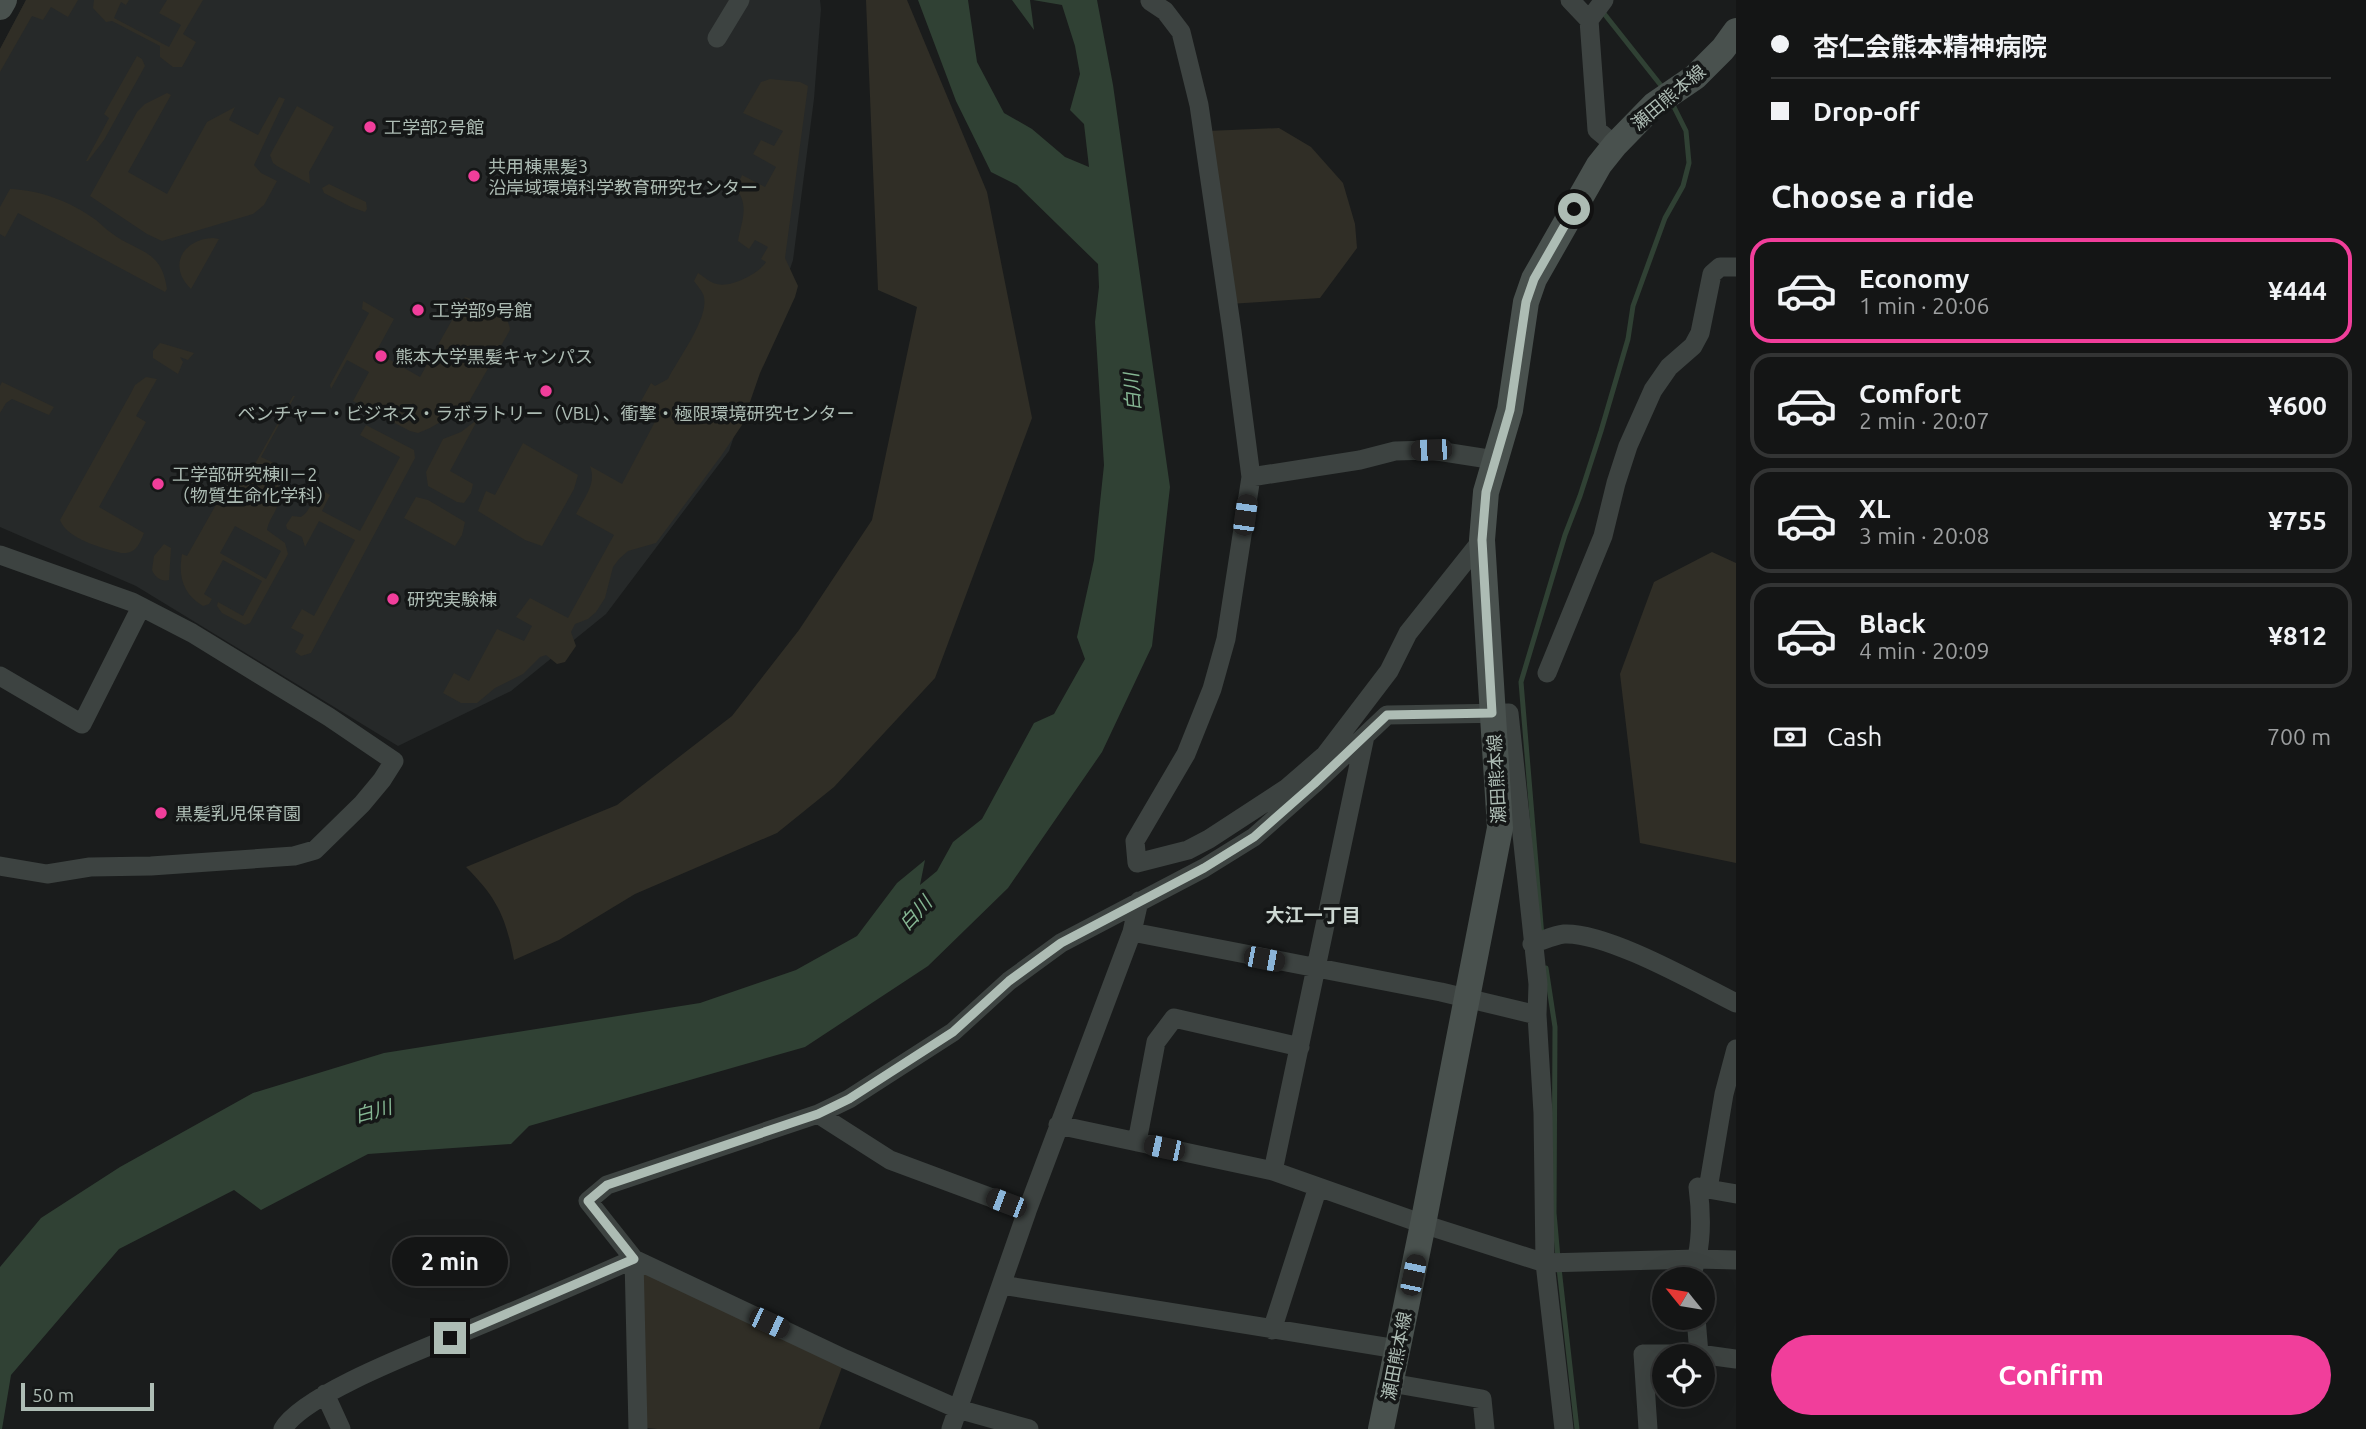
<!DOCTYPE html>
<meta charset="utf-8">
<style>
:root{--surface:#141515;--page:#1d1e1e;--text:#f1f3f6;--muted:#9d9fa0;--line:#333434;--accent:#f13e9b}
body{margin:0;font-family:Ubuntu,"Noto Sans JP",sans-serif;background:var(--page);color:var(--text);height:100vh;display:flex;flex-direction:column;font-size:26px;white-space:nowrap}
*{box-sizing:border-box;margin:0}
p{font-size:23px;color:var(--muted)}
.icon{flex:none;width:38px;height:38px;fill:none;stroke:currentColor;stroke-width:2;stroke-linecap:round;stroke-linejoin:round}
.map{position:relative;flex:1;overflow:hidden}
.sheet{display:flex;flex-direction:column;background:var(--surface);width:630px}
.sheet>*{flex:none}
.banner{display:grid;align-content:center;height:154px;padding:0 35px;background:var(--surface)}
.needle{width:46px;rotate:300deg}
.controls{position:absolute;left:1652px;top:1267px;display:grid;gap:14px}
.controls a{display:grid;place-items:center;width:63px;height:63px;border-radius:50%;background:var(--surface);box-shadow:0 7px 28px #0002,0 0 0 2px var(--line);font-size:35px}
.scale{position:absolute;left:21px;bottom:18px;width:133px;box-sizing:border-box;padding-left:7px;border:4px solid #adbcb4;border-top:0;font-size:19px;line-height:24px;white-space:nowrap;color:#adbcb4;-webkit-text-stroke:5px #151717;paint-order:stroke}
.end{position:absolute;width:32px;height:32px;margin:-16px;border:9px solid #adbcb4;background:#111;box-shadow:0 0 0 4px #111}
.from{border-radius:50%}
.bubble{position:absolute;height:49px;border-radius:24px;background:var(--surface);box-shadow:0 7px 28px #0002,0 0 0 2px var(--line);font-size:23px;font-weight:600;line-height:49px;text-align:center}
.car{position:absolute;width:21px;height:42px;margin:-21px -10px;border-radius:9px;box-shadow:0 0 5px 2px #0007;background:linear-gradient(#222 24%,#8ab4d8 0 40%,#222 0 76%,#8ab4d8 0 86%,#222 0)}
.banner b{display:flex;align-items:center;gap:24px;height:66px;font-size:26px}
.banner b+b{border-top:2px solid var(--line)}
.banner i{width:18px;height:18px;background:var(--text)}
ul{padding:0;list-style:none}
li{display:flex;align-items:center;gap:21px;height:105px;margin:0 14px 10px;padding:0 21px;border:4px solid var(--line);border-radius:21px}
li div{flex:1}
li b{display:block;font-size:26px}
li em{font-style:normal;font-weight:600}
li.selected{border-color:var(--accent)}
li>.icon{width:63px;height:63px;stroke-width:1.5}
h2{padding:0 35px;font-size:32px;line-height:84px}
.pay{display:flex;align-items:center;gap:18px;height:77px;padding:0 35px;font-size:26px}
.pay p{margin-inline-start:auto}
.action{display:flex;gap:14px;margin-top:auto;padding:14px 35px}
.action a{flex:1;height:80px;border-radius:42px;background:var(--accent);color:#fff;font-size:28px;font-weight:600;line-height:80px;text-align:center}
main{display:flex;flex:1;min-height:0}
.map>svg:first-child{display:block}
.built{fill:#262929}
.green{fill:#302e26;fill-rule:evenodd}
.water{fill:#304134}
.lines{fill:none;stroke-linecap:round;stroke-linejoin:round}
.stream{stroke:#304134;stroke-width:5}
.street{stroke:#3d4341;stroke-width:19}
.secondary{stroke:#49514e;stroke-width:26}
.route{stroke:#adbcb4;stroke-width:9}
.poi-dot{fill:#f13e9b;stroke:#151717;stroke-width:2.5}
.labels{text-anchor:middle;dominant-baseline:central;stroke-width:7;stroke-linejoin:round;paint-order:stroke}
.street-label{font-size:18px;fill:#adbcb4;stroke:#151717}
.poi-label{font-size:18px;fill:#adbcb4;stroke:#151717;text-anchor:start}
.water-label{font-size:19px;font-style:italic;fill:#85b693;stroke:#151717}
.neighbourhood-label{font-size:19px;font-weight:bold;fill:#ced8d3;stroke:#151717}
</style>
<main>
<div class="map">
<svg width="1736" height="1429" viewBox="0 0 1736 1429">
<rect width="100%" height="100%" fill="#1a1c1c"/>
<path class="built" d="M26,0H820L821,9L814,99L793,260L729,451L606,614L511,691L398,746L136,586L0,527V49Z"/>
<path class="green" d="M26,0H78L68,17L51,7L43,20L32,16L0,72V49Z
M94,0H129L126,5L121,2L114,18L169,47L181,25L159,13L167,0H203L183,34L196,42L182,67H173L160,57V46L112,21L106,22L93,8Z
M866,0H907L987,192L1032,418L935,678L834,787L777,833L635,894L559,940L514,960C506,917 497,898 466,867L617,805L732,716L799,630L872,520L917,307L878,290Z
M137,56L142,59L145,66L104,140L88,161H86L109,118L104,114Z
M770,79L800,82L808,86L785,258L798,286L795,297L760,373L742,425L721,456L656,543L628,551L619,559L613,567L605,598L596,612L588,619L575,624L571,632L576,646L565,662L557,664L546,655L540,657L523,674L495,688L477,703H461L443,693L454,673L469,681L497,629L524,641L532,626L516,617L530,598L568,618L614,535L576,514C584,498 597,484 590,466L622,484L658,416L657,411L640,403L651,383L655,386L668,379C677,360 712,315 703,294C701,290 697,285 694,281L698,273C704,277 711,283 717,284C730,288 759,274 766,262L761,259L768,247L755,240L749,249L738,241C741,223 750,205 736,189L742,175L765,187L776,167L753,154L761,140L774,146L783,131L743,113L761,82Z
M167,93L171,95L128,172L167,194L207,122L235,107L229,120L258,135L279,97L285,99L254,165L261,173L277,181L264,205L253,214L162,241L147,234L90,196L137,112L145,104Z
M297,106L334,127L309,172L310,184L277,166L273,163L270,155Z
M1279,128L1311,147L1343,183L1355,224L1357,248L1320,298L1229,304L1207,131Z
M329,184L366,202L367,209L365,212L351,207L324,193L322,188Z
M10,189C41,190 71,202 96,220C103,226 109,232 117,237C142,253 162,252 167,289L165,292L18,213L5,237L0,234V207Z
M213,238L219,239L191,289C167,266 183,239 213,238Z
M465,297C482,303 508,308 510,330L466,407L430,428L418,433L410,431L353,401L369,372L347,360L331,389L330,385L369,313L362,309L363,301L394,319L376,352L420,377Z
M160,343L164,344L194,353L188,360L180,357L183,362L178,374L153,358V351Z
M146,377L157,379L136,416L146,422L99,507L144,533C139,545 136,554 121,553C102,548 67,539 60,520L131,393L135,385Z
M2,382L54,407L49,415L12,399L6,403L0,413V386Z
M293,396H295L261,457L276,464C275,476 280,487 279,498C278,511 269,518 267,530L285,543L288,554L250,623L245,625L222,613L217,606L218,602L243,616L262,581L223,560L204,594L212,599L209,604L203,606C183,594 178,577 182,554L187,556L235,471L256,462ZM235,526L281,551L266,579L220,553Z
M478,419L450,471L473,484L471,493L464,503L457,502L428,486L426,472L443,439L461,432Z
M366,425L414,450L415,458L311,653L301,656L295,652L304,635L291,628L302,609L314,616L355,540L319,521L305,547L302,537L287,529L286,525L292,516L301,517C312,510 312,496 322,490L330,495L322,511L360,531L400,457L360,435Z
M523,443L578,475L574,489L542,546L525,540L478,511L486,491L495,495Z
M416,497L428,500L465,522L462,535L455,546L404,518Z
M164,544L171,548L169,580C161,582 155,577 152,570L154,556Z
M1712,552L1736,563V863L1640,843L1620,674L1654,582Z
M634,1259L845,1359L819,1429H657L638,1427Z"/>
<path class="water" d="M918,0H968L977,62L1004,113L1032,129L1065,157L1089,167L1084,124L1070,110L1080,74L1075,46L1062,5L1033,0H1097L1113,85L1170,487L1152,646L1102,752L1008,888L928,966L805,1047L529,1126L511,1144L368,1154L261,1210L234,1190L119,1249L11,1375L2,1429H0V1267L41,1218L120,1167L253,1093L384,1053L700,1003L796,970L857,936L897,883L925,860L920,885L937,871L953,842L982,819L1034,723L1054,714L1085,659L1077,637L1094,560L1104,465L1095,322L1099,287L1098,264L1017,185L991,172L956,101Z
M1012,0H1030L1034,30Z"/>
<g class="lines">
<path class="stream" d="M1602,11L1663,88
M1542,937L1521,682L1565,535L1580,496L1601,431L1628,339L1633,306L1665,218L1683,186L1689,163L1686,131L1672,103
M1546,968L1555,1027L1554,1213L1558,1258
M1559,1268L1577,1429"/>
<path class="street" d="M1570,0L1589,20L1597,130L1615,145
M1150,1L1165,11L1181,32L1199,105L1232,331L1251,477L1226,639L1212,689L1186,754L1135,841L1137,863L1188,850L1209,839L1287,788L1325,755L1389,671L1408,633L1482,540
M1589,20L1604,0
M717,38L740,0
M1251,477L1360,460L1395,451L1431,450L1495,460
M0,555L132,602L192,633L329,717L394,761L382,780L362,804L315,850L294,856L151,866L90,867L47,874L0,866
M1547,673L1603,536L1616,483L1628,446L1653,390L1669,367L1693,346L1700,333L1712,274L1720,267H1736
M0,676L82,724L141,607
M1132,932L1441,992L1537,1015
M1532,944C1542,941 1554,935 1564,934C1607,932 1696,983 1736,1003
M818,1114L890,1160L1027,1211
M1058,1125L1273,1171L1423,1224L1545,1263L1697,1259L1736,1260
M1137,1142L1156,1042L1174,1018L1300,1047
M1273,1171L1365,736
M1708,1189L1736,1194
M634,1259L638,1429
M1692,1279C1692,1270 1695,1266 1697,1257C1702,1234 1701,1210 1698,1187L1708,1189L1724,1094L1736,1049
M1002,1285L1397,1349
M1696,1318L1699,1354L1736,1359
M1272,1330L1318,1187
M1391,1383L1482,1399L1485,1429
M325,1394L341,1429
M283,1429C304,1393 429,1347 471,1329C526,1306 580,1283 634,1259
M951,1429L1027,1211L1132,932L1139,901
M1029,1429L958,1409L845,1359L634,1259L588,1201L607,1185L818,1114L849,1099L953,1032L1009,981L1061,943L1204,868L1254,837L1314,784L1387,715L1509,713L1538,984L1537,1015L1543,1113L1545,1263L1564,1429
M1648,1429L1643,1354H1699"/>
<path class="secondary" d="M0,7L4,0
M1381,1429L1423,1224L1500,828L1482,540L1486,492L1510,410L1526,302L1534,279L1599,165L1615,145L1654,105L1695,77L1723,49L1736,31"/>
</g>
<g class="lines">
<path class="route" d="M450,1338L634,1259L588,1201L607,1185L818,1114L849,1099L953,1032L1009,981L1061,943L1204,868L1254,837L1314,784L1387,715L1492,713L1482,540L1486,492L1510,410L1526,302L1534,279L1574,209"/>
</g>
<g class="poi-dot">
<circle cx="370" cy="127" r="7"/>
<circle cx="474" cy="176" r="7"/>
<circle cx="418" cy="310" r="7"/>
<circle cx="381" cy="356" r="7"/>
<circle cx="546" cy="391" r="7"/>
<circle cx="158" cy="484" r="7"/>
<circle cx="393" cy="599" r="7"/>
<circle cx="161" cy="813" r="7"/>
</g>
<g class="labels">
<g class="street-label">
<text transform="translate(1668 97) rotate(-40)">瀬田熊本線</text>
<text transform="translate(1496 779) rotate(-93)">瀬田熊本線</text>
<text transform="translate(1396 1356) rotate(-79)">瀬田熊本線</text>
</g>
<g class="poi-label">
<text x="384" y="127">工学部2号館</text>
<text x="488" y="166">共用棟黒髪3<tspan x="488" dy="21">沿岸域環境科学教育研究センター</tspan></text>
<text x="432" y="310">工学部9号館</text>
<text x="395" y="356">熊本大学黒髪キャンパス</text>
<text x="546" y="413" text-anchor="middle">ベンチャー・ビジネス・ラボラトリー（VBL）、衝撃・極限環境研究センター</text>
<text x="172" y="474">工学部研究棟II－2<tspan x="172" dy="21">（物質生命化学科）</tspan></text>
<text x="407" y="599">研究実験棟</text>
<text x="175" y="813">黒髪乳児保育園</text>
</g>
<g class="water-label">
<text transform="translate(1132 392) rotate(-94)">白川</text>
<text transform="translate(915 913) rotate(-47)">白川</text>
<text transform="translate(373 1111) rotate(-15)">白川</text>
</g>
<g class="neighbourhood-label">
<text x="1313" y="915">大江一丁目</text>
</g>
</g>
</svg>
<div class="controls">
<a><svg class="needle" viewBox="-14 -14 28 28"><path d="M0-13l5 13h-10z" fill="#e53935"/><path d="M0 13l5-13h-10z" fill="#9d9fa0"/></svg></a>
<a><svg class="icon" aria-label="locate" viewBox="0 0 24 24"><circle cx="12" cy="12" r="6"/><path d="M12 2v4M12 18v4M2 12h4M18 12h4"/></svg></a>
</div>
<div class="scale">50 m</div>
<i class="end from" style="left:1574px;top:209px"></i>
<i class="end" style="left:450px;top:1338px"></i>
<div class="bubble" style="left:392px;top:1237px;width:116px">2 min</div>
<i class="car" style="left:1431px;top:450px;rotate:268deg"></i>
<i class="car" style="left:1245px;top:515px;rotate:8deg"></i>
<i class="car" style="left:1264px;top:959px;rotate:101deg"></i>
<i class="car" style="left:1164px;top:1148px;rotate:282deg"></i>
<i class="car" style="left:1006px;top:1203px;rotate:291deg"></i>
<i class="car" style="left:1413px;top:1275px;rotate:12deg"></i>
<i class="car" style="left:769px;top:1323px;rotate:115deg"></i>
</div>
<section class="sheet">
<div class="banner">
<b><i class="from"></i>杏仁会熊本精神病院</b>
<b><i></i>Drop-off</b>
</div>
<h2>Choose a ride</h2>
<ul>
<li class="selected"><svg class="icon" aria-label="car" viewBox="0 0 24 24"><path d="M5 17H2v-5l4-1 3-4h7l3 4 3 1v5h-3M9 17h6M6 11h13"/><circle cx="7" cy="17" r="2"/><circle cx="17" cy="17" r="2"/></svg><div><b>Economy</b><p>1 min · 20:06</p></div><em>¥444</em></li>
<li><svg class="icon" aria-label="car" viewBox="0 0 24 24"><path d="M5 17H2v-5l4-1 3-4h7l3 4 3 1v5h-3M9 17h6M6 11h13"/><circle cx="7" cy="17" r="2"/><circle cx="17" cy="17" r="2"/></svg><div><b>Comfort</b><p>2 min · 20:07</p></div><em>¥600</em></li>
<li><svg class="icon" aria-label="car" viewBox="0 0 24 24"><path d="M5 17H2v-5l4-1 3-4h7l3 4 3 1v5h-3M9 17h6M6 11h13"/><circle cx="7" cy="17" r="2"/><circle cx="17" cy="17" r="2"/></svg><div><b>XL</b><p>3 min · 20:08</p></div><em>¥755</em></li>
<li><svg class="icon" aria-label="car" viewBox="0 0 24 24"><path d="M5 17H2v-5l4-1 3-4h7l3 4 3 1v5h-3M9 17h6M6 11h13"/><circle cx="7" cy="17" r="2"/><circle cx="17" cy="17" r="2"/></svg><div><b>Black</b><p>4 min · 20:09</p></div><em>¥812</em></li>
</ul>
<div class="pay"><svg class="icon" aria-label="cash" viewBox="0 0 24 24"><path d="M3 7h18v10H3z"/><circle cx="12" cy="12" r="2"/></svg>Cash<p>700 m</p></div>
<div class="action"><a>Confirm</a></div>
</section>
</main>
